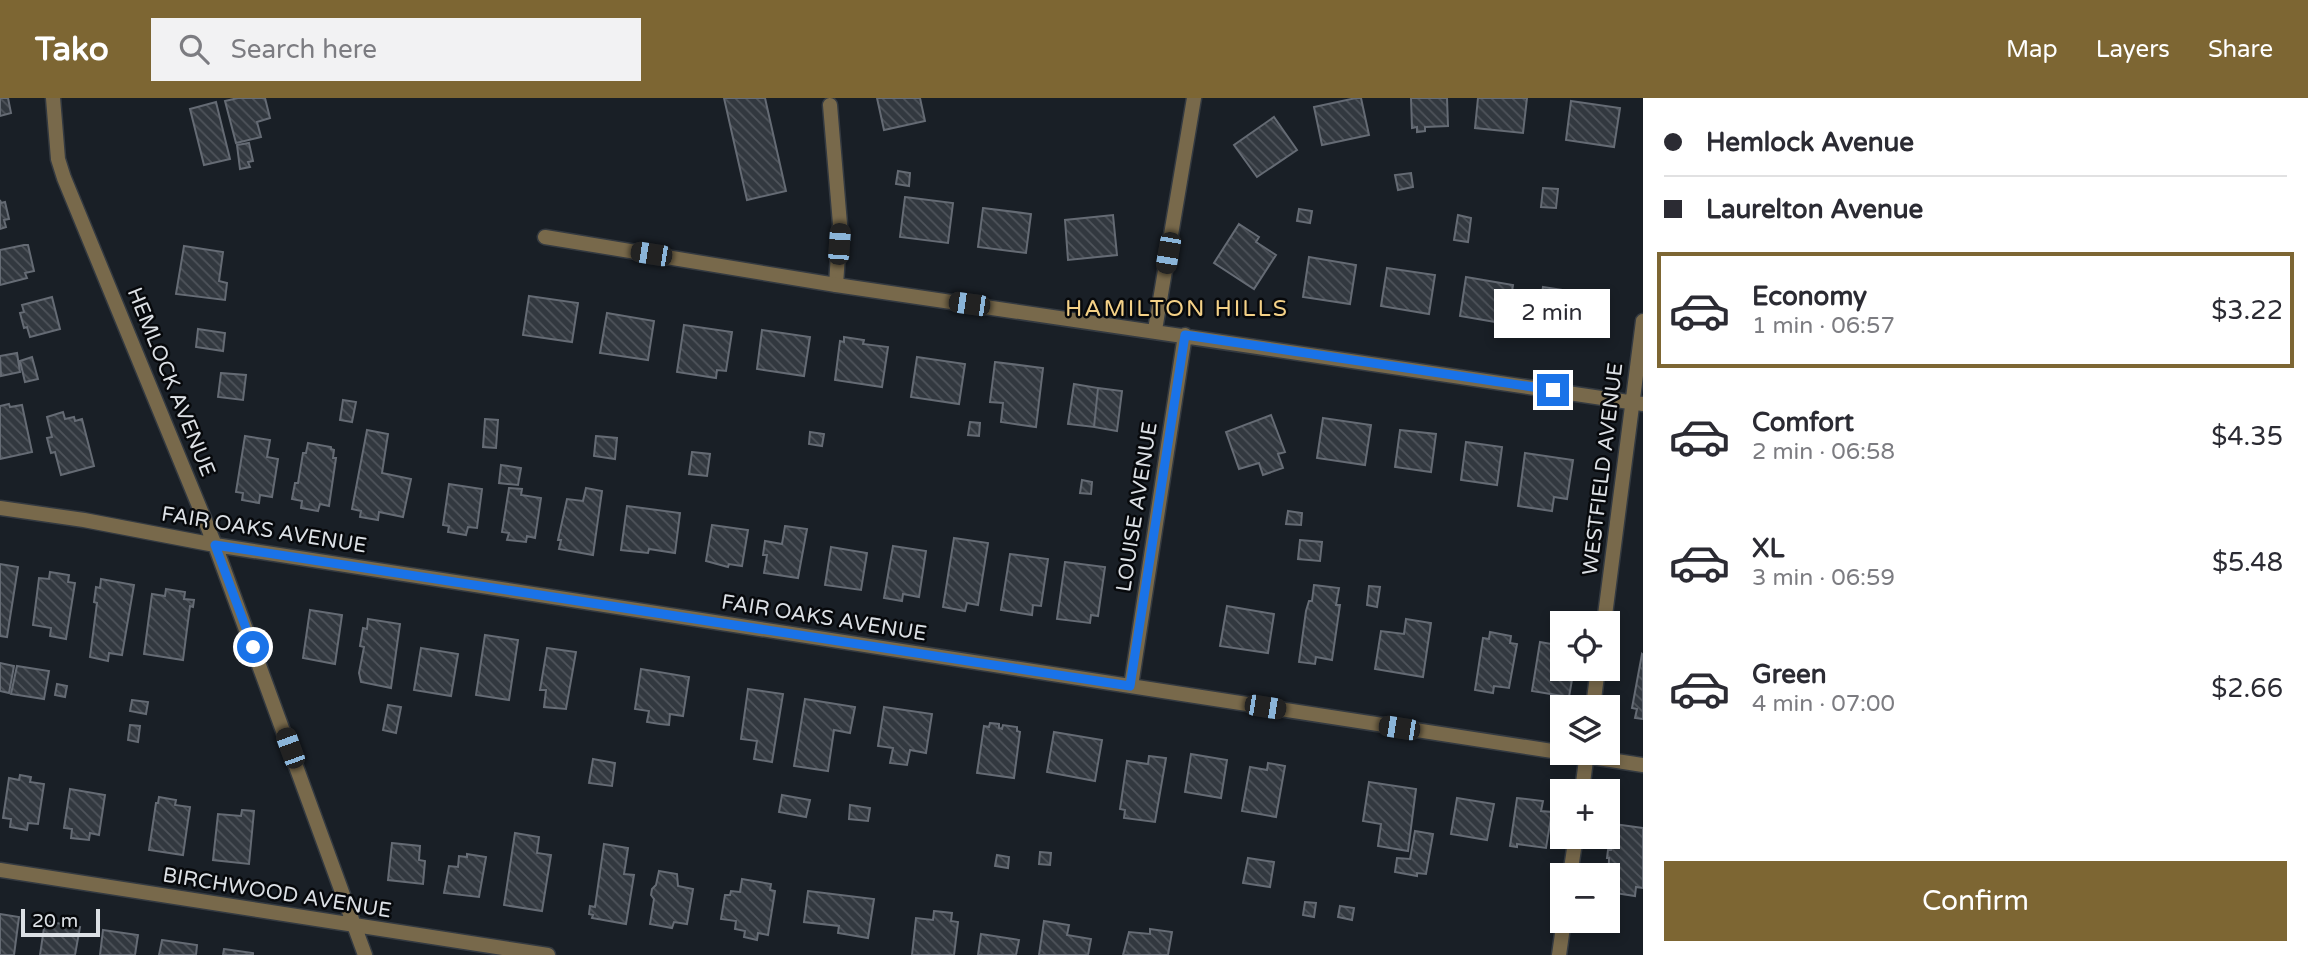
<!DOCTYPE html>
<meta charset="utf-8">
<style>
:root{--surface:#fff;--page:#f2f2f3;--text:#2b2b33;--muted:#7c7c81;--line:#e1e1e2;--accent:#7d6633}
body{margin:0;font-family:"Varela Round",sans-serif;background:var(--page);color:var(--text);height:100vh;display:flex;flex-direction:column;font-size:26px;white-space:nowrap}
*{box-sizing:border-box;margin:0}
p{font-size:23px;color:var(--muted)}
.icon{flex:none;width:38px;height:38px;fill:none;stroke:currentColor;stroke-width:2;stroke-linecap:round;stroke-linejoin:round}
.map{position:relative;flex:1;overflow:hidden}
.details{display:flex;flex-direction:column;background:var(--surface);width:665px}
.details>*{flex:none}
.hud{display:grid;align-content:center;height:154px;padding:0 21px;background:var(--surface)}
.buttons{position:absolute;left:1550px;top:513px;display:grid;gap:14px}
.buttons a{display:grid;place-items:center;width:70px;height:70px;border-radius:0px;background:var(--surface);box-shadow:0 4px 10px #0003;font-size:35px}
.scale{position:absolute;left:21px;bottom:18px;width:79px;box-sizing:border-box;padding-left:7px;border:4px solid #dce0e5;border-top:0;font-size:19px;line-height:24px;white-space:nowrap;color:#dce0e5;-webkit-text-stroke:5px #07090c;paint-order:stroke}
.end{position:absolute;width:32px;height:32px;margin:-16px;border:9px solid #1a73e8;background:#fff;box-shadow:0 0 0 4px #fff}
.from{border-radius:50%}
.bubble{position:absolute;height:49px;border-radius:0px;background:var(--surface);box-shadow:0 4px 10px #0003;font-size:23px;font-weight:600;line-height:49px;text-align:center}
.car{position:absolute;width:21px;height:42px;margin:-21px -10px;border-radius:9px;box-shadow:0 0 5px 2px #0007;background:linear-gradient(#222 24%,#8ab4d8 0 40%,#222 0 76%,#8ab4d8 0 86%,#222 0)}
.hud b{display:flex;align-items:center;gap:24px;height:66px;font-size:26px}
.hud b+b{border-top:2px solid var(--line)}
.hud i{width:18px;height:18px;background:var(--text)}
ul{padding:0;list-style:none}
li{display:flex;align-items:center;gap:21px;height:116px;margin:0 14px 10px;padding:0 7px;border:4px solid transparent;border-radius:0px}
li div{flex:1}
li b{display:block;font-size:26px}
li em{font-style:normal;font-weight:600}
li.selected{border-color:var(--accent)}
li>.icon{width:63px;height:63px;stroke-width:1.5}
.cta{display:flex;gap:14px;margin-top:auto;padding:14px 21px}
.cta a{flex:1;height:80px;border-radius:0px;background:var(--accent);color:#fff;font-size:28px;font-weight:600;line-height:80px;text-align:center}
header{display:flex;align-items:center;gap:42px;box-sizing:border-box;height:98px;padding:0 35px;background:var(--accent);color:#fff}
header strong{font-size:33px}
nav{display:flex;gap:38px;margin-inline-start:auto;font-size:24px}
.search{width:490px;height:63px;background:var(--page);display:flex;align-items:center;gap:18px;box-sizing:border-box;padding:0 24px;border-radius:0px;color:var(--muted);font-size:26px}
main{display:flex;flex:1;min-height:0}
.map>svg:first-child{display:block}
.building{fill:url(#building-back-hatch);stroke:#656b74;stroke-width:2}
.lines{fill:none;stroke-linecap:round;stroke-linejoin:round}
.service-casing{stroke:#343a41;stroke-width:17}
.minor-casing{stroke:#343a41;stroke-width:17}
.service{stroke:#78694b;stroke-width:14}
.minor{stroke:#78694b;stroke-width:14}
.route{stroke:#1a73e8;stroke-width:9}
.labels{text-anchor:middle;dominant-baseline:central;stroke-width:5;stroke-linejoin:round;paint-order:stroke}
.street-label{font-size:21px;fill:#dce0e5;stroke:#07090c}
.neighbourhood-label{font-size:23px;letter-spacing:2px;fill:#f4d187;stroke:#07090c}
</style>
<header>
<strong>Tako</strong>
<div class="search"><svg class="icon" aria-label="search" viewBox="0 0 24 24"><circle cx="10" cy="10" r="6"/><path d="M15 15l6 6"/></svg>Search here</div>
<nav><a>Map</a><a>Layers</a><a>Share</a></nav>
</header>
<main>
<div class="map">
<svg width="1643" height="857" viewBox="0 0 1643 857">
<defs>
<pattern id="building-back-hatch" width="6" height="6" patternUnits="userSpaceOnUse" patternTransform="scale(1.75)"><rect width="6" height="6" fill="#32383f"/><path d="M-1 5l2 2M0 0l6 6M5-1l2 2" fill="none" stroke="#4f545b"/></pattern>
</defs>
<rect width="100%" height="100%" fill="#191f26"/>
<path class="building" d="M0,0H8L11,15L0,18Z
M238,0H265L270,20L257,24L261,39L236,45L225,3Z
M724,0H765L786,93L747,102Z
M877,0H920L925,23L884,32Z
M1356,0H1361L1369,37L1322,47L1314,9Z
M1411,0H1447L1448,28L1425,29V33L1417,34V29L1412,30Z
M1478,0H1527L1523,35L1475,30Z
M1571,3L1620,10L1614,49L1566,42Z
M216,4L230,61L204,67L190,11Z
M1274,19L1297,52L1257,79L1234,47Z
M249,45L253,63L248,64L250,69L240,71L237,47Z
M898,73L910,75L909,88L896,86Z
M1411,75L1413,89L1398,92L1395,77Z
M1543,90L1558,91L1556,110L1541,109Z
M905,99L953,105L948,145L900,139Z
M0,102L1,105L5,104L9,121L4,122L6,129L0,131Z
M983,110L1031,116L1026,155L978,149Z
M1299,111L1312,113L1310,125L1297,123Z
M1113,117L1117,157L1068,162L1065,122Z
M1458,117L1471,120L1468,144L1454,142Z
M1239,126L1259,139L1256,144L1276,157L1254,191L1214,165Z
M24,147H28L34,173L25,175L27,180L0,187V152Z
M184,148L223,154L219,183L227,185L225,202L176,196Z
M1309,159L1356,167L1350,206L1303,199Z
M1387,170L1435,177L1429,216L1381,208Z
M1466,179L1513,187L1507,226L1460,218Z
M1543,189L1589,196L1583,235L1537,228Z
M529,198L578,205L572,244L523,237Z
M52,199L60,231L30,239L27,229L24,230L20,215L24,214L22,207Z
M607,215L654,223L648,262L600,255Z
M684,227L732,234L726,273L717,272L716,280L677,274Z
M198,231L225,235L223,253L196,249Z
M762,232L810,239L804,278L757,271Z
M844,239L864,242L863,246L888,249L882,289L835,282L840,243L844,244Z
M17,255L20,274L1,278L0,258Z
M32,259L38,281L25,284L20,263Z
M917,259L965,266L959,306L911,299Z
M995,264L1043,270L1036,329L1001,324L1003,305L990,304Z
M221,275L246,277L243,302L218,299Z
M1074,286L1098,290L1094,329L1068,326Z
M1098,290L1122,293L1117,333L1094,329Z
M343,302L356,304L352,324L340,322Z
M9,306L10,309L22,307L32,354L0,361V308Z
M63,314L65,321L74,319L75,323L82,321L94,368L61,377L55,354L51,355L47,340L52,339L47,319Z
M1271,317L1285,354L1278,356L1283,370L1263,377L1259,365L1239,371L1226,334Z
M1323,320L1371,327L1365,367L1317,360Z
M485,321L498,322L496,350L483,349Z
M970,324L980,325L979,338L968,337Z
M367,332L388,336L382,375L411,381L403,419L379,414L378,422L360,419L361,413L352,411Z
M1400,332L1436,336L1431,374L1395,369Z
M810,334L824,336L822,348L809,346Z
M245,338L270,342L267,359L278,361L272,399L260,397L259,405L242,402L243,395L236,394Z
M596,338L617,340L615,361L594,358Z
M1466,344L1502,349L1497,387L1461,382Z
M308,345L331,349V351L334,352L333,360H336L329,408L320,406L318,413L301,410L302,403L292,401L295,385H298L303,355H306Z
M692,354L710,356L707,378L689,376Z
M1525,355L1573,362L1567,401L1554,399L1552,413L1518,408Z
M501,367L521,370L518,387L499,385Z
M1082,382L1092,384L1091,396L1080,395Z
M449,386L482,391L477,430L468,429L466,437L448,434L449,428L443,427Z
M509,390L522,391L521,397L541,400L535,440L527,438L526,444L507,442L509,435L502,434Z
M586,390L602,393L593,457L559,451L561,442H558L567,401L583,403Z
M627,408L680,415L675,455L649,451L648,455L621,452Z
M1288,413L1302,415L1301,427L1286,426Z
M712,427L748,432L742,468L729,466L728,469L706,463Z
M785,428L807,431L798,480L764,475L767,457H763L765,443L782,446Z
M954,440L988,445L978,507L967,505L965,513L943,509Z
M1300,442L1322,444L1320,463L1298,461Z
M893,448L926,453L919,499L903,496L902,503L884,500Z
M831,449L867,455L861,492L825,487Z
M1010,456L1048,461L1041,508L1033,507L1032,517L1001,512Z
M1065,464L1105,469L1098,518L1091,517L1090,525L1057,521Z
M0,466L18,469L7,539L0,538Z
M50,474L69,477L68,484L75,485L66,541L50,538L51,530L33,527L39,480L49,481Z
M101,481L134,487L122,557L109,555L108,563L90,559L97,505L94,504L96,489L100,490Z
M1314,487L1339,490L1336,507H1340L1332,562L1316,559L1315,566L1299,564L1306,513L1309,503H1312Z
M1369,488L1380,489L1377,509L1367,507Z
M166,491L185,494L184,501L194,502L193,509L190,508L183,562L144,556L152,496L165,498Z
M1227,508L1274,516L1268,555L1220,548Z
M310,512L342,517L335,566L303,560Z
M368,521L400,526L391,590L361,584L359,575L364,549L360,548L363,530L367,531Z
M1406,521L1431,525L1423,579L1375,571L1381,533L1404,536Z
M1490,534L1511,538L1510,545L1517,546L1509,590L1494,588L1493,595L1475,592L1483,540L1489,541Z
M485,537L518,542L509,602L476,597Z
M1540,544L1563,548V570H1574L1569,599L1532,593Z
M421,550L458,556L451,598L414,592Z
M547,550L576,554L566,611L544,609L546,592H540Z
M1642,556L1643,557V621L1635,620L1637,611L1632,610Z
M0,565L14,568L9,595L0,593Z
M17,568L49,573L44,601L11,596Z
M641,571L689,579L683,618L670,616L669,627L660,626L647,624L649,613L635,611Z
M57,586L67,588L65,599L55,597Z
M748,591L783,596L772,664L754,661L757,643L741,641Z
M805,601L855,609L850,635L834,632L828,673L794,668Z
M132,602L148,604L146,616L130,613Z
M388,607L401,609L396,635L383,632Z
M884,609L932,616L926,655L910,652L907,667L890,665L893,650L878,648Z
M990,625L999,626V630L1002,631L1003,627L1017,629V633L1020,634L1014,680L977,675L984,628L989,629Z
M130,627L140,628L138,644L128,642Z
M1054,634L1102,642L1095,683L1047,674Z
M1191,656L1227,662L1221,700L1185,694Z
M1149,658L1166,660L1155,724L1124,720L1125,712L1120,711L1127,663L1148,666Z
M593,661L615,665L612,688L589,685Z
M1268,665L1285,668L1276,719L1242,713L1250,669L1267,672Z
M20,677L31,679L30,684L44,686L38,726L28,725L27,732L10,729L11,721L3,720L9,680L19,682Z
M1369,684L1416,691L1408,753L1378,748L1381,726L1363,723Z
M70,691L105,697L99,737L90,735L89,742L71,740L72,731L64,730Z
M782,697L810,702L806,719L779,714Z
M159,699L176,702L175,707L190,709L183,757L149,752L156,705H158Z
M1457,700L1494,706L1487,742L1451,736Z
M1517,700L1543,703L1541,713L1552,714L1546,750L1517,746V749L1510,748Z
M850,707L870,710L868,723L849,721Z
M242,712L254,713L249,766L213,762L218,716L241,718Z
M1614,726L1643,730V790L1636,789L1635,798L1608,794L1609,760H1607L1608,752H1611Z
M1415,733L1433,736L1426,776L1417,775V778L1395,774L1397,760L1410,761Z
M515,735L539,739L537,755L551,757L542,813L504,807Z
M392,745L420,748L419,762L425,763L423,786L388,782Z
M604,746L628,750L624,776L634,777L626,826L592,820L593,817L589,816L590,808L595,809Z
M1040,754L1051,755L1050,767L1039,766Z
M467,756L486,759L479,799L444,795L449,768L458,769L459,758L467,759Z
M997,757L1009,759L1008,770L995,768Z
M1248,760L1274,764L1270,789L1243,785Z
M659,773L677,776L678,788L693,791L687,826L674,824L672,830L650,826L654,801L651,797L652,791L656,787Z
M742,781L771,786L770,792L775,793L768,837L758,835L757,842L744,839L745,833L735,831L736,823L721,821L725,797H730L731,793L740,794Z
M808,793L874,801L868,840L838,835L839,828L804,824Z
M1305,804L1316,805L1314,819L1303,817Z
M1340,808L1354,810L1352,822L1338,819Z
M934,813L952,815L951,823L958,824L954,857H912L916,820L933,822Z
M0,816L19,819L14,857H0Z
M45,823L80,829L75,857H40Z
M1044,823L1069,827L1067,837L1091,841L1088,857H1039Z
M1150,831L1172,834L1168,857H1123L1129,834L1150,836Z
M103,832L138,837L135,857H100Z
M981,836L1019,842L1016,857H978Z
M162,842L197,847L196,857H159Z
M224,851L253,855V857H223Z"/>
<g class="lines">
<g class="service-casing">
<path id="service" d="M830,7L840,126L836,187"/>
</g>
<g class="minor-casing">
<path id="minor" d="M53,0L58,61L64,80L215,447L365,857
M545,139L836,187L1643,306
M1155,232L1194,0
M0,410L84,422L215,447L1643,667
M1604,525L1643,223
M1131,588L1185,237
M1593,609L1598,570
M1582,693L1587,654
M0,772L548,857
M1570,777L1576,738
M1559,857L1564,822"/>
</g>
<use href="#service" class="service"/>
<use href="#minor" class="minor"/>
</g>
<g class="lines">
<path class="route" d="M253,549L215,447L1130,588L1185,237L1553,292"/>
</g>
<g class="labels">
<g class="street-label">
<text transform="translate(171 284) rotate(68)">HEMLOCK AVENUE</text>
<text transform="translate(1603 371) rotate(-83)">WESTFIELD AVENUE</text>
<text transform="translate(1137 409) rotate(-81)">LOUISE AVENUE</text>
<text transform="translate(264 432) rotate(9)">FAIR OAKS AVENUE</text>
<text transform="translate(824 520) rotate(9)">FAIR OAKS AVENUE</text>
<text transform="translate(277 795) rotate(9)">BIRCHWOOD AVENUE</text>
</g>
<g class="neighbourhood-label">
<text x="1177" y="211">HAMILTON HILLS</text>
</g>
</g>
</svg>
<div class="buttons">
<a><svg class="icon" aria-label="locate" viewBox="0 0 24 24"><circle cx="12" cy="12" r="6"/><path d="M12 2v4M12 18v4M2 12h4M18 12h4"/></svg></a>
<a><svg class="icon" aria-label="layers" viewBox="0 0 24 24"><path d="M12 4l9 5-9 5-9-5zM3 14l9 5 9-5"/></svg></a>
<a>+</a>
<a>−</a>
</div>
<div class="scale">20 m</div>
<i class="end from" style="left:253px;top:549px"></i>
<i class="end" style="left:1553px;top:292px"></i>
<div class="bubble" style="left:1494px;top:191px;width:116px">2 min</div>
<i class="car" style="left:839px;top:146px;rotate:4deg"></i>
<i class="car" style="left:1168px;top:155px;rotate:190deg"></i>
<i class="car" style="left:651px;top:156px;rotate:279deg"></i>
<i class="car" style="left:969px;top:206px;rotate:278deg"></i>
<i class="car" style="left:1265px;top:609px;rotate:99deg"></i>
<i class="car" style="left:1399px;top:630px;rotate:279deg"></i>
<i class="car" style="left:290px;top:650px;rotate:340deg"></i>
</div>
<section class="details">
<div class="hud">
<b><i class="from"></i>Hemlock Avenue</b>
<b><i></i>Laurelton Avenue</b>
</div>
<ul>
<li class="selected"><svg class="icon" aria-label="car" viewBox="0 0 24 24"><path d="M5 17H2v-5l4-1 3-4h7l3 4 3 1v5h-3M9 17h6M6 11h13"/><circle cx="7" cy="17" r="2"/><circle cx="17" cy="17" r="2"/></svg><div><b>Economy</b><p>1 min · 06:57</p></div><em>$3.22</em></li>
<li><svg class="icon" aria-label="car" viewBox="0 0 24 24"><path d="M5 17H2v-5l4-1 3-4h7l3 4 3 1v5h-3M9 17h6M6 11h13"/><circle cx="7" cy="17" r="2"/><circle cx="17" cy="17" r="2"/></svg><div><b>Comfort</b><p>2 min · 06:58</p></div><em>$4.35</em></li>
<li><svg class="icon" aria-label="car" viewBox="0 0 24 24"><path d="M5 17H2v-5l4-1 3-4h7l3 4 3 1v5h-3M9 17h6M6 11h13"/><circle cx="7" cy="17" r="2"/><circle cx="17" cy="17" r="2"/></svg><div><b>XL</b><p>3 min · 06:59</p></div><em>$5.48</em></li>
<li><svg class="icon" aria-label="car" viewBox="0 0 24 24"><path d="M5 17H2v-5l4-1 3-4h7l3 4 3 1v5h-3M9 17h6M6 11h13"/><circle cx="7" cy="17" r="2"/><circle cx="17" cy="17" r="2"/></svg><div><b>Green</b><p>4 min · 07:00</p></div><em>$2.66</em></li>
</ul>
<div class="cta"><a>Confirm</a></div>
</section>
</main>
